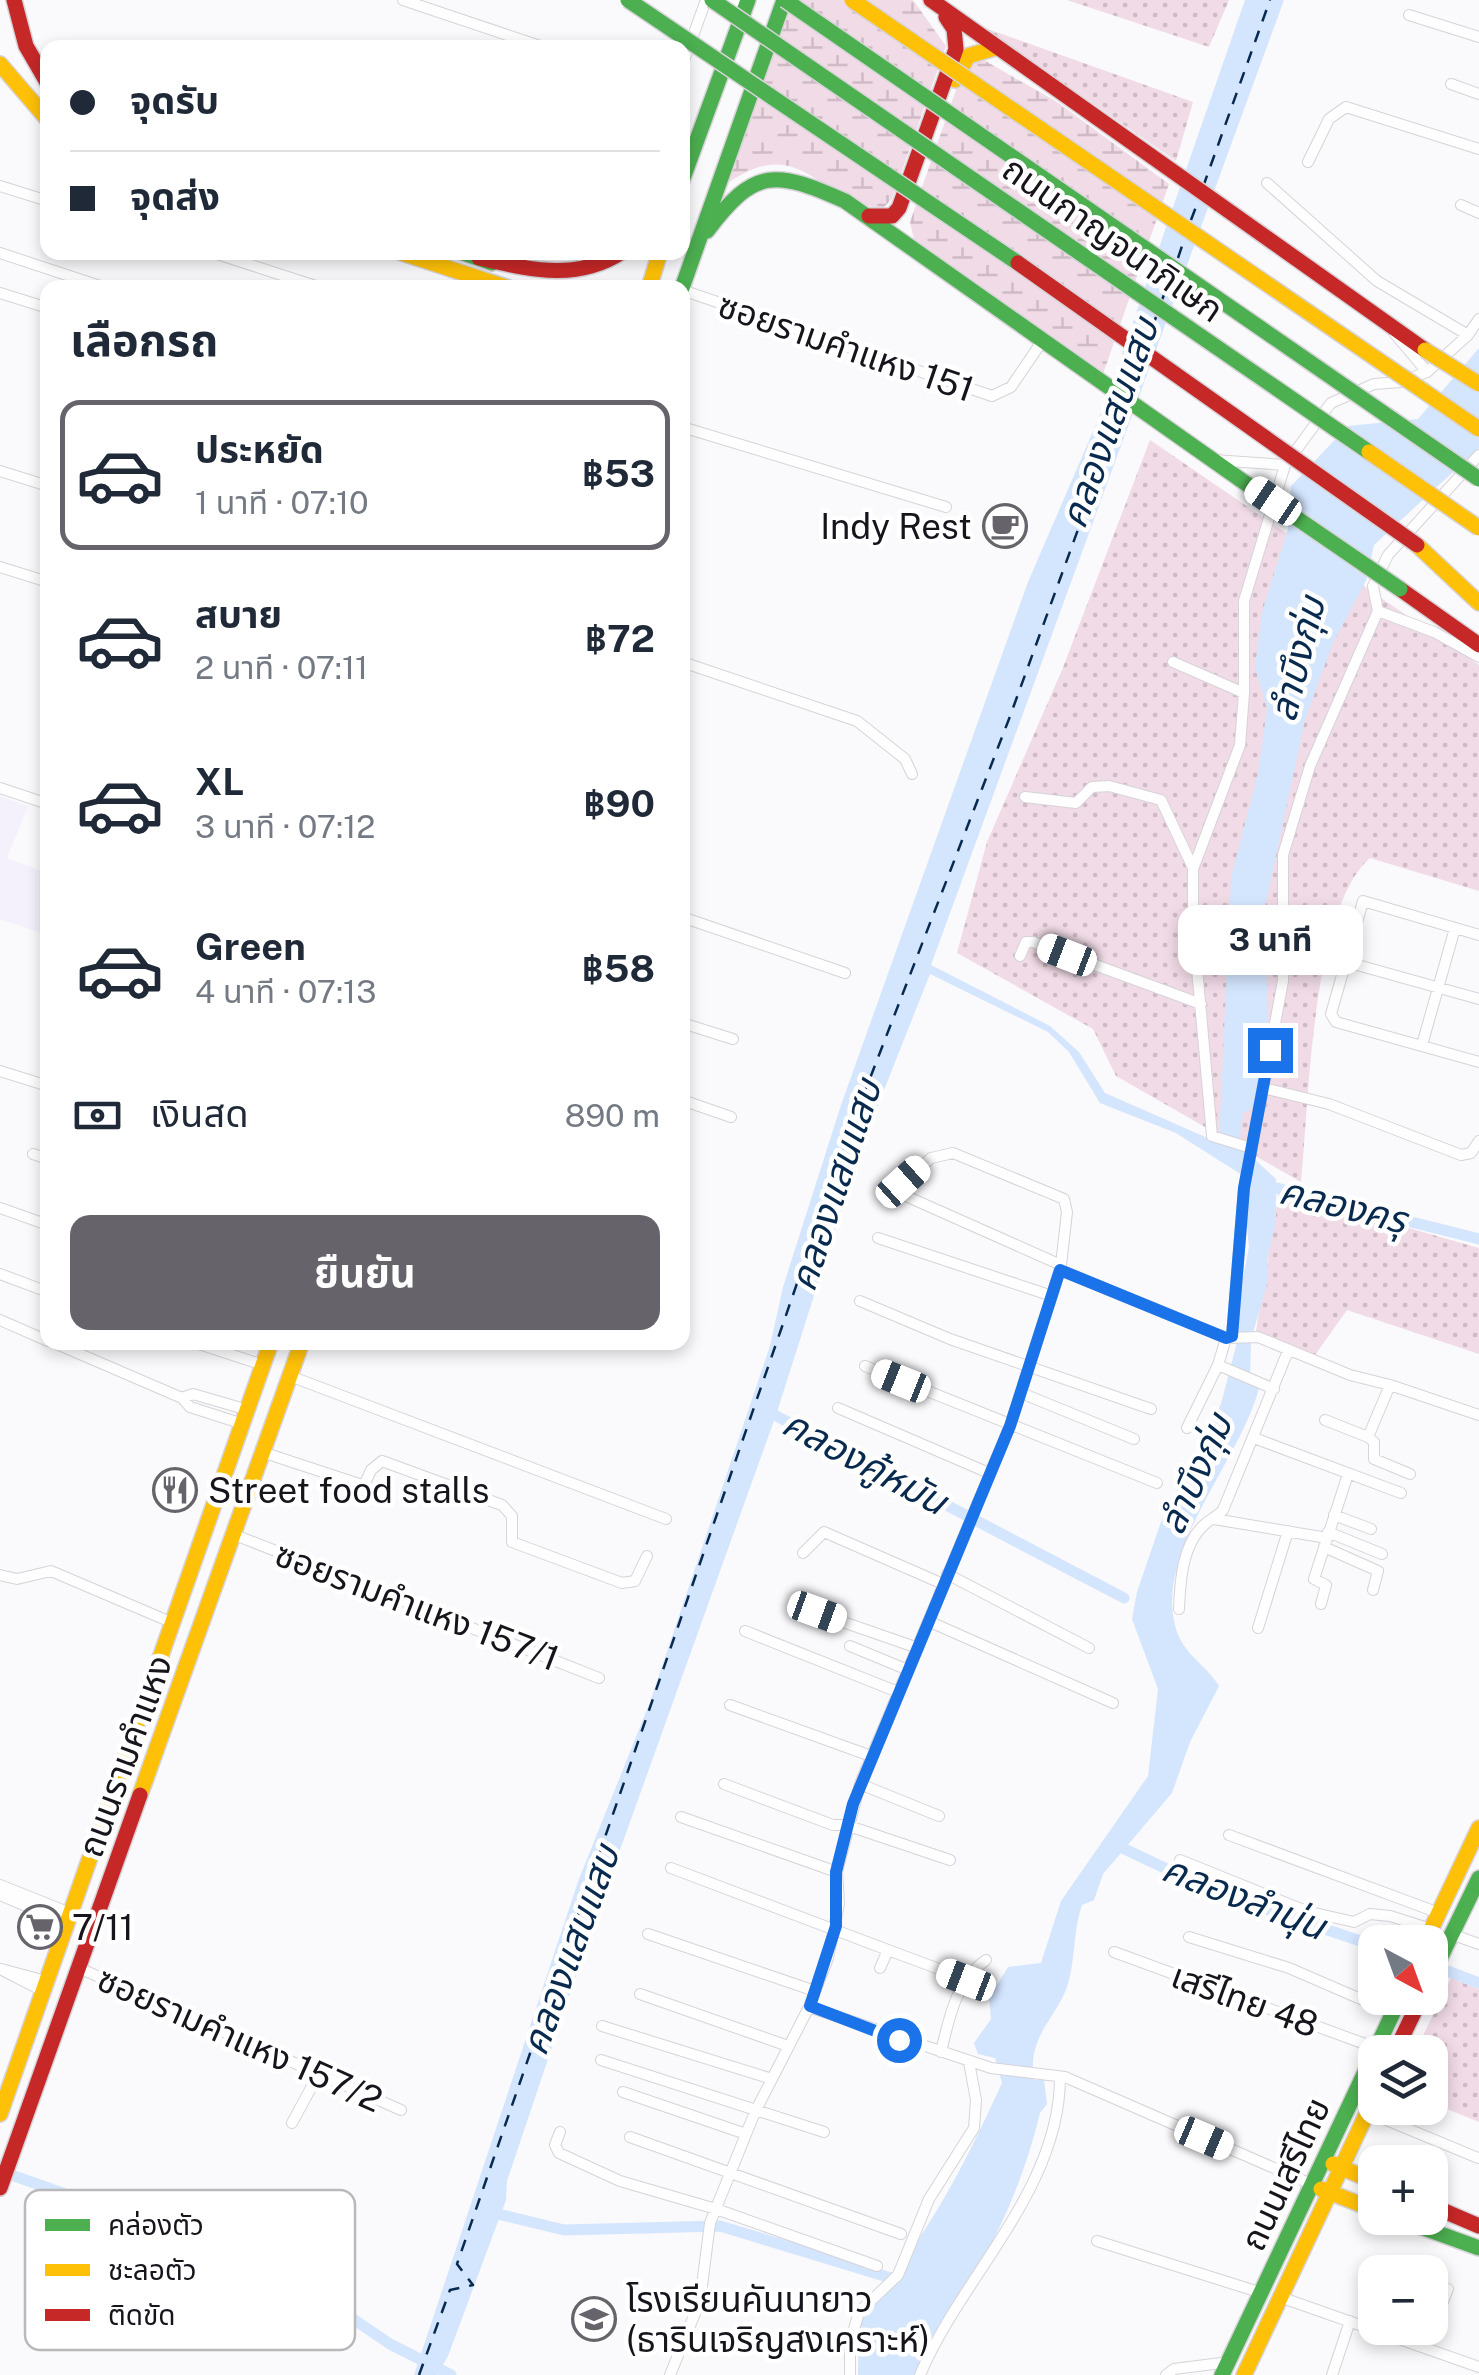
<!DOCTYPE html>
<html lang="th">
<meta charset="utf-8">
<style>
:root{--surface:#fff;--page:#f6f6f7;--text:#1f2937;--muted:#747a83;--line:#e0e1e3;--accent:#66646a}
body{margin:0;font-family:"Public Sans","Noto Sans Thai",sans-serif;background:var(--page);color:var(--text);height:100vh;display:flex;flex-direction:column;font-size:38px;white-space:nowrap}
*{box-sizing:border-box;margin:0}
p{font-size:32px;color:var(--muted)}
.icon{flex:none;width:55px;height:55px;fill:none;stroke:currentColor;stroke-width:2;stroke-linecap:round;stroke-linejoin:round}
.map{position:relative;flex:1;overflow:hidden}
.details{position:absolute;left:40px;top:280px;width:650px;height:1070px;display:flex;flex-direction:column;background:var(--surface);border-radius:20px;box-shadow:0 5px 15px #0003}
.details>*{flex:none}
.banner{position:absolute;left:40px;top:40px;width:650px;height:220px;border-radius:20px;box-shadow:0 5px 15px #0003;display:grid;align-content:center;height:220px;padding:0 30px;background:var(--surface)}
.needle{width:65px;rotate:139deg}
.tools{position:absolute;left:1358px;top:1925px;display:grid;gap:20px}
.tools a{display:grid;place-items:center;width:90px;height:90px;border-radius:20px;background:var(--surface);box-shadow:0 5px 15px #0003;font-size:50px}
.end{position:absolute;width:45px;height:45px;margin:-22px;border:12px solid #1a73e8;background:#fff;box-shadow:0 0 0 5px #fff}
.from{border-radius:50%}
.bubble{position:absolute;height:70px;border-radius:20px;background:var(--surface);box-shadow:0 5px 15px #0003;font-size:32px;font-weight:700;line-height:70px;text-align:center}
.car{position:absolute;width:30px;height:60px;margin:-30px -15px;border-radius:12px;box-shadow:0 0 8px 2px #0007;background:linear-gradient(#fff 24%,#345 0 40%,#fff 0 76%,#345 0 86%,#fff 0)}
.banner b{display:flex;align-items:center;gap:35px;height:95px;font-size:38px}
.banner b+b{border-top:2px solid var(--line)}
.banner i{width:25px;height:25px;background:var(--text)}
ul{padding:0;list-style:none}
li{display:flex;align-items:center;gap:30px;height:150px;margin:0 20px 15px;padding:0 10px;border:5px solid transparent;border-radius:20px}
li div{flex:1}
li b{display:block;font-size:38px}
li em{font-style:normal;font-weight:700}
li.on{border-color:var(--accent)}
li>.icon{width:90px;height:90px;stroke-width:1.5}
h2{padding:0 30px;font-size:45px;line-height:120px}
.pay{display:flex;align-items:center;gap:25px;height:110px;padding:0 30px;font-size:38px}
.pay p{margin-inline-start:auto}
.action{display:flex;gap:20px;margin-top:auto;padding:20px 30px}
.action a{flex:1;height:115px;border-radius:20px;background:var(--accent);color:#fff;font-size:40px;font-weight:700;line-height:115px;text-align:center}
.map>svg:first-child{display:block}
.built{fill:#f4f1fc}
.grass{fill:url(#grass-dots)}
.wetland{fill:url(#wetland-marsh)}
.water{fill:#d4e5fe}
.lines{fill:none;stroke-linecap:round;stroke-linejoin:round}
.canal{stroke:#d4e5fe;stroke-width:11}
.ferry{stroke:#082a4f;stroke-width:2.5;stroke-dasharray:12 10;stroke-linecap:butt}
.street-casing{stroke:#d6d3d9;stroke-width:12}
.fast-casing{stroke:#d6d3d9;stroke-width:18}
.slow-casing{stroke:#d6d3d9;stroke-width:18}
.jam-casing{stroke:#d6d3d9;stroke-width:18}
.street{stroke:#fefefe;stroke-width:10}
.fast{stroke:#4caf50;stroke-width:15}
.slow{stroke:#ffc107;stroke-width:15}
.jam{stroke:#c62828;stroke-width:15}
.fast-bridge-casing{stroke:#d6d3d9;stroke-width:18;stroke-linecap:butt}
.slow-bridge-casing{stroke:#d6d3d9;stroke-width:18;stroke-linecap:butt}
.jam-bridge-casing{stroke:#d6d3d9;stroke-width:18;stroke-linecap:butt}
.fast-bridge{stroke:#4caf50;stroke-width:15}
.slow-bridge{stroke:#ffc107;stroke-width:15}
.jam-bridge{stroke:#c62828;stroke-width:15}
.route{stroke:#1a73e8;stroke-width:12}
.labels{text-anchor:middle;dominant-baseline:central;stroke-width:9;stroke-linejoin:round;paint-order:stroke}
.street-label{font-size:35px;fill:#17141c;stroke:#fff}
.poi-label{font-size:35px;fill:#17141c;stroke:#fff;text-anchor:start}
.water-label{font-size:38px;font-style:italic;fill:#082a4f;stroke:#fff}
.key{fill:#fff;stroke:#b9b8bb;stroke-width:2.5}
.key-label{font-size:28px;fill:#17141c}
</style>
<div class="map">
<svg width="1479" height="2375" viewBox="0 0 1479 2375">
<defs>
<pattern id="grass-dots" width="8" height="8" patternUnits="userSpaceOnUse" patternTransform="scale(2.5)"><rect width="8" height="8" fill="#f1dbe6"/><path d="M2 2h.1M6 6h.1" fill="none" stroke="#cebbc5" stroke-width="1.8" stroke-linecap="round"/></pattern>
<pattern id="wetland-marsh" width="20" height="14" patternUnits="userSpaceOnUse" patternTransform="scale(2.5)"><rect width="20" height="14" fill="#f1dbe6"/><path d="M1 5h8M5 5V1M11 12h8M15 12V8" fill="none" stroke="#cebbc5"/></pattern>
</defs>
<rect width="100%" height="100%" fill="#faf9fb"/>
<path class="built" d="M0,796L28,806L7,858L47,873V935L0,919Z"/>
<path class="grass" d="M1067,0H1229L1209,47Z
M982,27L1193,102L1176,161Z
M1150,440L1479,665V891L1370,858C1311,909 1309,1104 1301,1182L1116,1076L1093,1029L957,953L987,842L1062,670Z
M1279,1191L1479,1248V1354L1347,1310L1315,1355L1256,1331Z
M1451,1978L1479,1989V2122L1430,2102V2052H1415Z"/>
<path class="wetland" d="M793,0H913L946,46L892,199L883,208C820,208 803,127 724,186Z
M982,59L1057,102L1169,184L1102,377L914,240L910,222L964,67L972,60Z"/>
<path class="water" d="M1245,0H1284L931,965L1050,1026L1079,1052L1105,1093L1219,1143L1231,878L1258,773L1267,709L1255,667L1262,612L1288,529L1291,486L1348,426L1418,419L1479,348V448L1374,545L1366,581L1332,645L1305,720L1265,907L1268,1027L1254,1107L1243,1113L1239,1145L1276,1179V1221L1267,1261V1284L1251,1340L1250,1380L1259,1388C1240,1462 1150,1556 1177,1632C1185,1655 1207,1666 1219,1686L1190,1742L1172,1793L1103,1874L1094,1900L1082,1905C1074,1928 1075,1953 1070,1976C1062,2016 1026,2032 1034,2080H1044L1047,2104L1040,2113C1016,2214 969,2287 917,2375H858L859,2314C925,2244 962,2170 1002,2083L995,2058L978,2054L974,2043L991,2019L989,1998L1008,1967L1041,1963L1061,1901L1148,1776L1158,1689L1132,1619L1137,1592L1162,1519L1221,1404L1238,1338L1233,1329L1249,1247L1242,1175L1176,1133L1100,1103L1069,1052L1048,1032L930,974L861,1148L776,1415L593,1925L507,2181L506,2200L448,2356L437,2375H414L579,1879L650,1702L770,1346L783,1287L841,1105L1028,582L1104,406Z"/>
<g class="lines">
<path class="canal" d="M1260,1184L1479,1239
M765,1410L1124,1598
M1114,1844L1213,1891L1375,1946
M1442,1969L1479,1983
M0,2171L238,2255L300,2283L390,2344L451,2375
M490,2212L564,2230L720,2226L901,2281"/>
<path class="ferry" d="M1203,187L1270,0
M1191,220L1199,199
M1178,258L1185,237
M1162,300L1170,279
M1147,342L1156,317
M1128,394L1141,359
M419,2375L450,2290L473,2285L457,2264L845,1145L863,1135L855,1117L1009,719L1123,406"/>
<g class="street-casing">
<path id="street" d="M403,0L546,48
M733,0L745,9
M1409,15L1479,37
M682,66L706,0
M1451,84L1479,94
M1308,162L1329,119L1346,107L1479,149
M1267,183L1377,281L1468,335L1479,319
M0,186L48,201
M1461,205L1479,213
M211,252L322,288
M0,253L106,288
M682,290L992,396L1011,387L1043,340
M0,293L48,308
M1395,334L1427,372
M682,427L946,507
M1214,460L1285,465
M0,471L48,486
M0,567L48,582
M1378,611L1434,632L1479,657
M682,662L857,721L905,759L912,774
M1173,662L1244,693V601L1285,465L1331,403L1374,384L1401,382L1427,372L1468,335
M1244,693L1240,745L1193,869V924L1212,1136L1251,1148
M0,788L48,804
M1025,797L1076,803L1092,787L1109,786L1161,800L1193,868
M682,917L845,973
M1479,935L1363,901L1331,1014L1336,1022L1479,1062
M1020,956L1026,942H1033L1201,1004
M1343,961L1479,999
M682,1023L733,1039
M1422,1045L1455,928
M0,1071L48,1086
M1263,1088L1329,1104L1461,1155L1471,1153L1479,1141
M682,1100L731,1117
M33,1154L48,1159
M0,1208L48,1225
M878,1238L1052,1296
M1060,1270L1226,1338L1258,1337L1350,1375L1390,1385L1368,1437L1325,1420
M0,1274L48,1292
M860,1301L950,1339L1151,1409
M0,1320L48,1341
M1232,1336L1244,1188L1283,981V855L1310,766L1378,611L1373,586L1388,555L1479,455
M52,1342L182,1398
M193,1342L263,1365
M1218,1365L1274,1389
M865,1366L1157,1483
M290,1376L666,1519
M1390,1385L1479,1415
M1021,1393L1134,1439
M838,1408L989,1473
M243,1424L190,1407L182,1398L193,1394L248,1410
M1187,1428L1218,1365L1226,1338
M1368,1437L1374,1442V1459L1410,1474
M1254,1438L1401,1493
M262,1452L359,1484L362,1490
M362,1490L371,1470L382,1461L502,1505L512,1516V1542L622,1583L635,1581L647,1556
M1334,1515L1371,1529
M1214,1519L1327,1538
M1328,1532L1382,1554
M235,1535L599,1678
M1324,1547L1378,1571L1373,1590
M803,1553L824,1532L943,1584
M947,1574L1089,1648
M0,1575L17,1579L51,1571L173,1623
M1321,1604L1326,1585L1314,1579L1348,1474
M1179,1609C1180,1582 1182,1545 1204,1525C1210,1519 1217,1517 1223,1510L1288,1351
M817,1613L918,1648
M928,1621L1113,1703
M1258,1628L1288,1531
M745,1631L898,1692
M850,1646L908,1670
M730,1705L871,1756
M724,1784L833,1825H846L950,1860
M860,1784L939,1816
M681,1817L837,1872
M1229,1835L1439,1913
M1180,1860L1306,1911L1354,1922L1370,1914L1390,1916L1431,1929
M671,1868L888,1950L880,1968
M0,1885L70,1913
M0,1895L66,1923
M648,1934L815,1991
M1451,1934L1479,1944
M1189,1937L1289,1968L1393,2013
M888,1950L966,1979
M1114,1952L1376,2048
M79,1968L401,2110
M0,1969L43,1991
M1,1969L46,1981
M640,1994L788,2046
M809,2007L991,2068L1065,2077L1313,2185
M602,2026L772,2079
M941,2052C949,2018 956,1981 986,1960
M601,2060L824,2132
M623,2092L746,2134
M1367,2112L1478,2158
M292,2123L319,2073
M560,2132L555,2145L559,2153L620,2181L716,2209L877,2266
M630,2137L901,2234
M1097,2241L1262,2293
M1280,2297L1479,2367
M1425,2346L1448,2289
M670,2375L700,2301L710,2223L755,2112L809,2007L828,1958L839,1904L837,1872L860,1784L1010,1426L1060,1270L1061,1265L1067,1212L1064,1199L953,1153L931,1158L902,1184L908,1197L1061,1265
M850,2375V2343L859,2312L898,2275L929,2199L974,2128L976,2100L969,2062
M920,2375C961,2277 1060,2190 1060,2077
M1166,2375L1174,2369L1229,2362
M1332,2375L1350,2321"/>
</g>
<g class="fast-casing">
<path id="fast" d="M682,181L748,0
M707,231C755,167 775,170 845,201L1241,480
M460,252L492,263
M682,288L784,0
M1430,1979L1479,1878
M1396,2218L1479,2248
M1222,2375L1400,1998"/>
</g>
<g class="slow-casing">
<path id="slow" d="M0,64L48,120
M955,80L968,56L995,48
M399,252L509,288
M649,288L660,252
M1417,545L1479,603
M140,1795L302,1342
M1425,1942L1479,1828
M0,2114L271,1342
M1333,2164L1375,2182
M1321,2189L1375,2210
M1244,2375L1375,2096"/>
</g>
<g class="jam-casing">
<path id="jam" d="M14,0L26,46L48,84
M931,0L1425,350
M869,216H892L899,208L956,49L954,29L946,17
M479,258C529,269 576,282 622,252
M1400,589L1479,645
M1395,2052L1421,1998
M0,2188L140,1795
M1430,2205L1479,2226"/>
</g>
<use href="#street" class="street"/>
<use href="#fast" class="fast"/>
<use href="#slow" class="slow"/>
<use href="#jam" class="jam"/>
<g class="fast-bridge-casing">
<path id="fast-bridge" d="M628,0L1018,263
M712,0L1369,452
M785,0L1479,479
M1241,480L1400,589"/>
</g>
<g class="slow-bridge-casing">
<path id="slow-bridge" d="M852,0L1479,429
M1425,350L1479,384
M1369,452L1479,528"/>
</g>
<g class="jam-bridge-casing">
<path id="jam-bridge" d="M1018,263L1417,545"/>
</g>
<use href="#fast-bridge" class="fast-bridge"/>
<use href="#slow-bridge" class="slow-bridge"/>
<use href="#jam-bridge" class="jam-bridge"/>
</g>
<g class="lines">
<path class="route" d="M899,2040L810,2006L836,1926V1872L853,1804L1010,1426L1060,1270L1226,1338L1232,1336L1244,1188L1270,1050"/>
</g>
<defs>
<g id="cafe-ring" transform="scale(2.25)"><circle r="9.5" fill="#fff" stroke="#66646a" stroke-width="1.5"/><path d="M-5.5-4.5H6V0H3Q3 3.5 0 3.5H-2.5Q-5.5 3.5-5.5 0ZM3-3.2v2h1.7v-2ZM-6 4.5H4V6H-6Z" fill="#66646a"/></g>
<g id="restaurant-ring" transform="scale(2.25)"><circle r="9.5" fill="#fff" stroke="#66646a" stroke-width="1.5"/><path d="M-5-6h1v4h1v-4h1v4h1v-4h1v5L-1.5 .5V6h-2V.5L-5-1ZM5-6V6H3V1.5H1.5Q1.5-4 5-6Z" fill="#66646a"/></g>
<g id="supermarket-ring" transform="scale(2.25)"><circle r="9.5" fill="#fff" stroke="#66646a" stroke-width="1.5"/><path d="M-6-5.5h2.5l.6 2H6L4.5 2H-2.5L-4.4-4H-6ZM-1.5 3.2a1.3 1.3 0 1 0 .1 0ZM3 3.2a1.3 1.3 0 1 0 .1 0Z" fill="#66646a"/></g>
<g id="school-ring" transform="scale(2.25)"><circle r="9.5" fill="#fff" stroke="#66646a" stroke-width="1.5"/><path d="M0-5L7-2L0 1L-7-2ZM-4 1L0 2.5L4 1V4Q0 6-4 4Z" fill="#66646a"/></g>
</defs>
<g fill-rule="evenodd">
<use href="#cafe-ring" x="1005" y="526"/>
<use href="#restaurant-ring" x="175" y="1490"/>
<use href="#supermarket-ring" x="40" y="1927"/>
<use href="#school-ring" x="594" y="2319"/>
</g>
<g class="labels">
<g class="street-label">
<text transform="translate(1113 239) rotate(35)">ถนนกาญจนาภิเษก</text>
<text transform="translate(846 347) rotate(19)">ซอยรามคำแหง 151</text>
<text transform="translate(417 1606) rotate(21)">ซอยรามคำแหง 157/1</text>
<text transform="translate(125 1756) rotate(-70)">ถนนรามคำแหง</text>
<text transform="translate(1245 2000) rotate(20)">เสรีไทย 48</text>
<text transform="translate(240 2039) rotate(24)">ซอยรามคำแหง 157/2</text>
<text transform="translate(1285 2174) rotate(-65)">ถนนเสรีไทย</text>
</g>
<g class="poi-label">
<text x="972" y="526" text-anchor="end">Indy Rest</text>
<text x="208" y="1490">Street food stalls</text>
<text x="72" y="1927">7/11</text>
<text x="626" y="2299">โรงเรียนคันนายาว<tspan x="626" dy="40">(ธารินเจริญสงเคราะห์)</tspan></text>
</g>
<g class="water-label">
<text transform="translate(1109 423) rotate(-70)">คลองแสนแสบ</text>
<text transform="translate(1297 659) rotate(-76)">ลำบึงกุ่ม</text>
<text transform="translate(835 1185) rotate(-72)">คลองแสนแสบ</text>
<text transform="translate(1343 1205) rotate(14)">คลองครุ</text>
<text transform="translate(865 1462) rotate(28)">คลองคู้หมัน</text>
<text transform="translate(1195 1474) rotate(-66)">ลำบึงกุ่ม</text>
<text transform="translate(1244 1897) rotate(21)">คลองลำนุ่น</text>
<text transform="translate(570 1950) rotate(-70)">คลองแสนแสบ</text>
</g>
</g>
<rect x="25" y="2190" width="330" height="160" rx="15" class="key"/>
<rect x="45" y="2219" width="45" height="12" fill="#4caf50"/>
<rect x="45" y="2264" width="45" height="12" fill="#ffc107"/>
<rect x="45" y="2309" width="45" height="12" fill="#c62828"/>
<g class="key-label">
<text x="108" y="2235">คล่องตัว</text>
<text x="108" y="2280">ชะลอตัว</text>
<text x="108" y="2325">ติดขัด</text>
</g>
</svg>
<div class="tools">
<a><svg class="needle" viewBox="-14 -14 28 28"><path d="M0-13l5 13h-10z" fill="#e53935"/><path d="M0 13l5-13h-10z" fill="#747a83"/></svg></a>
<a><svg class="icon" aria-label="layers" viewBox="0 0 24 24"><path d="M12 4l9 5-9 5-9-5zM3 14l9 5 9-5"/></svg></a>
<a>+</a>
<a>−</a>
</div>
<i class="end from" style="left:899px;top:2040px"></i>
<i class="end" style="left:1270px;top:1050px"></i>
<div class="bubble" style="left:1178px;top:905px;width:185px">3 นาที</div>
<i class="car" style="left:1273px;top:501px;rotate:304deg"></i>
<i class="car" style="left:1067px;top:955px;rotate:291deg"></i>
<i class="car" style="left:903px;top:1182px;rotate:48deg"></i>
<i class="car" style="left:901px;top:1381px;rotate:292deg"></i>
<i class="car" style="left:817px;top:1612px;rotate:110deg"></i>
<i class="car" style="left:966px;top:1980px;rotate:291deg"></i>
<i class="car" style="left:1204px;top:2138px;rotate:113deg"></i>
<div class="banner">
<b><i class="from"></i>จุดรับ</b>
<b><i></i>จุดส่ง</b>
</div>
<section class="details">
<h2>เลือกรถ</h2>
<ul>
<li class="on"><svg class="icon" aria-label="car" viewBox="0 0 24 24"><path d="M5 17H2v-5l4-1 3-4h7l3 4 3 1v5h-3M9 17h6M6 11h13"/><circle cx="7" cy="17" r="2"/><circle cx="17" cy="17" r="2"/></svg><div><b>ประหยัด</b><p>1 นาที · 07:10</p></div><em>฿53</em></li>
<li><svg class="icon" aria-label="car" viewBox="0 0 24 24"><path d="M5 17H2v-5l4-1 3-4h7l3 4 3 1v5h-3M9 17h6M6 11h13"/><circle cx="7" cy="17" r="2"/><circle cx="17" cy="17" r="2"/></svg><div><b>สบาย</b><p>2 นาที · 07:11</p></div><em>฿72</em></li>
<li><svg class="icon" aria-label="car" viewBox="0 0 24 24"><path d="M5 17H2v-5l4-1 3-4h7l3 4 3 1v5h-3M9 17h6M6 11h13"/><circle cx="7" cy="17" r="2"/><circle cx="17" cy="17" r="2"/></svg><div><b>XL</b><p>3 นาที · 07:12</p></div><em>฿90</em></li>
<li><svg class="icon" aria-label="car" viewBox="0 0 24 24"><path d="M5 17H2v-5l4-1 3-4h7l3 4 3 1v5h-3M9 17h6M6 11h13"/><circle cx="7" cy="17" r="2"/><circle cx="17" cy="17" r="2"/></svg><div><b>Green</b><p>4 นาที · 07:13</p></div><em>฿58</em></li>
</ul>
<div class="pay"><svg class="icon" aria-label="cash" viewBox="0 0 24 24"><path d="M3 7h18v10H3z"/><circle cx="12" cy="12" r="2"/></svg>เงินสด<p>890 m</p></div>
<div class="action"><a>ยืนยัน</a></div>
</section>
</div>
